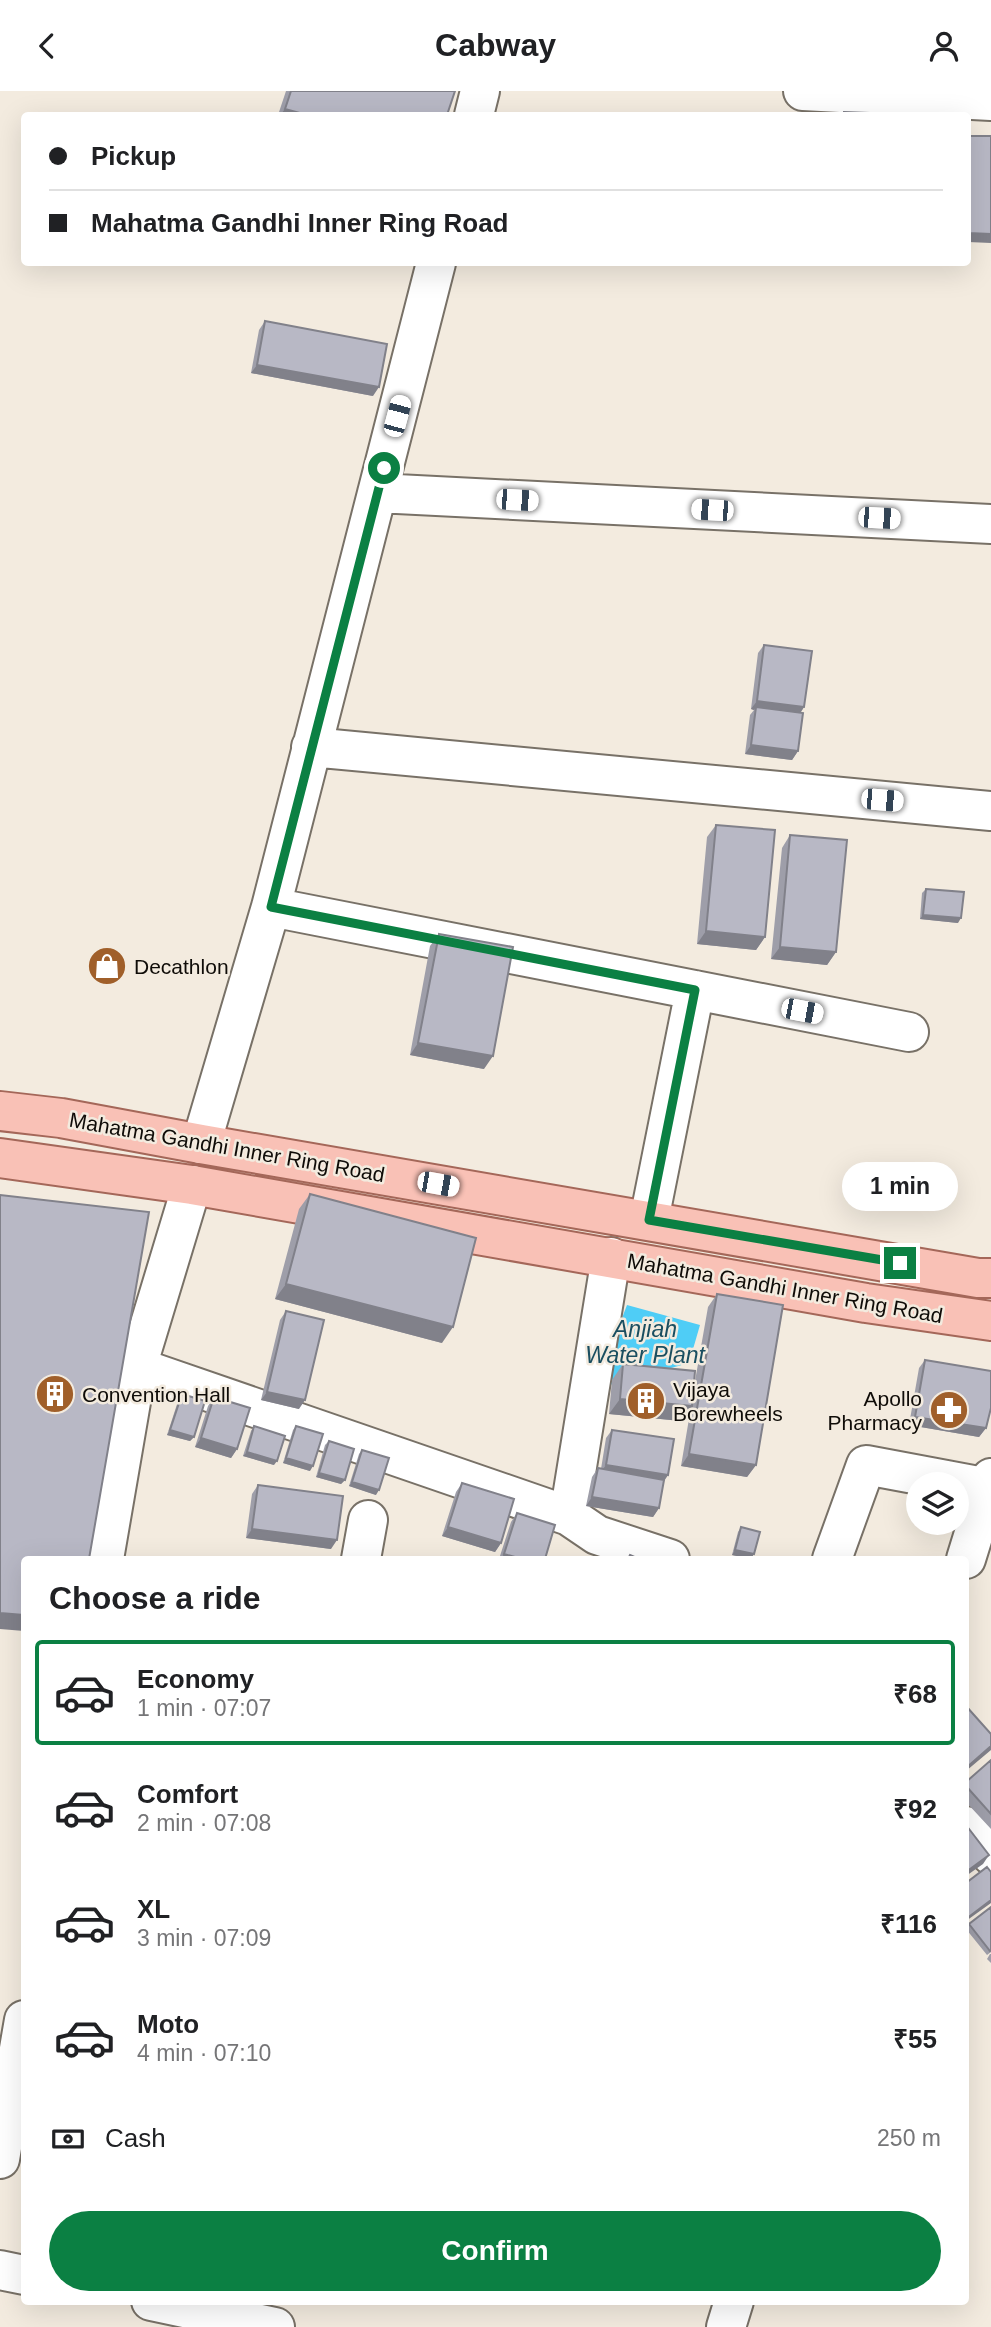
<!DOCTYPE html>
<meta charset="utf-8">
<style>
:root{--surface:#fff;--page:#f2f2f2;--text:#202124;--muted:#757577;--line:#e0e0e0;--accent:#0b8043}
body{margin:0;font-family:Helvetica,sans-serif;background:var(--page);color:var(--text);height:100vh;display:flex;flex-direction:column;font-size:26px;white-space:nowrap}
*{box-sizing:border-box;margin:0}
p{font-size:23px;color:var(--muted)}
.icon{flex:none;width:38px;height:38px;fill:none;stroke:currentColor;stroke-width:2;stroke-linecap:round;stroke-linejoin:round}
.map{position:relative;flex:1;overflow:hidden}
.side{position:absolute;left:21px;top:1465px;width:948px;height:749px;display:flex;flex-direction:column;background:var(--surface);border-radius:7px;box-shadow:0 7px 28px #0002}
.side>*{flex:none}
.hud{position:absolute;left:21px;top:21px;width:950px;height:154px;border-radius:7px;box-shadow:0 7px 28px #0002;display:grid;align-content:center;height:154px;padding:0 28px;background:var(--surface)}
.controls{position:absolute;left:906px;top:1381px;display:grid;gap:14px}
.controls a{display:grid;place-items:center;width:63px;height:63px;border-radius:50%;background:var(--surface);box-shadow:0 7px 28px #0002;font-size:35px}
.end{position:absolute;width:32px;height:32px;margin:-16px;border:9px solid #0b8043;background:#fff;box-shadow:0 0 0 4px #fff}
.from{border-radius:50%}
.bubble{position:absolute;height:49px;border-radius:24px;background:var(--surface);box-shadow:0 7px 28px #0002;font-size:23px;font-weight:800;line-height:49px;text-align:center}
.car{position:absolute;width:21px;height:42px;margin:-21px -10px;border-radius:9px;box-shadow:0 0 5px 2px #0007;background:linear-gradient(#fff 24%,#345 0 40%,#fff 0 76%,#345 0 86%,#fff 0)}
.hud b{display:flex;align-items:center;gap:24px;height:66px;font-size:26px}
.hud b+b{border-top:2px solid var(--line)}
.hud i{width:18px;height:18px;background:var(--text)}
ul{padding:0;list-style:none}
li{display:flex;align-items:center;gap:21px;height:105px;margin:0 14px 10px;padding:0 14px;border:4px solid transparent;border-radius:7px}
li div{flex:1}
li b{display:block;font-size:26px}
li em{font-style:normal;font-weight:800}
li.selected{border-color:var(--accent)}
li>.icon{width:63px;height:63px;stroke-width:1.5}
h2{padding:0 28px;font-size:32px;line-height:84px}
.pay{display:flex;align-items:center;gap:18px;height:77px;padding:0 28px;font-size:26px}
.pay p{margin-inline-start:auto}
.action{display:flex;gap:14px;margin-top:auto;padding:14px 28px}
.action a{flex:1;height:80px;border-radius:42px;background:var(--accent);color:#fff;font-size:28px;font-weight:800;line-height:80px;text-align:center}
header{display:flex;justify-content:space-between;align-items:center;height:91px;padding:0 28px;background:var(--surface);font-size:32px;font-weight:800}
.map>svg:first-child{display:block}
.water{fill:#4fcdf6}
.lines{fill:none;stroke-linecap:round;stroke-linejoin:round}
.minor-casing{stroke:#787167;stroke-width:42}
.primary-casing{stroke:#a46759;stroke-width:42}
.minor{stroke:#fff;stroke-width:38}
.primary{stroke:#f9c1b6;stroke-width:38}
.wall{fill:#9e9ea9}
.shaded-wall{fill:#81818a}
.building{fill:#b8b8c5;stroke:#81818a;stroke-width:2}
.route{stroke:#0b8043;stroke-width:9}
.labels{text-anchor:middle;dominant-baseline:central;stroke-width:5;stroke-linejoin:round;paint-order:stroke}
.poi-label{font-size:21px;fill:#0f0c08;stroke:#f3ebdf;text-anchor:start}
.street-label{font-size:21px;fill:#0f0c08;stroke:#f3ebdf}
.water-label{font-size:23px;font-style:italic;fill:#1a4e60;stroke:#f3ebdf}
</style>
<header><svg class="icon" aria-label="back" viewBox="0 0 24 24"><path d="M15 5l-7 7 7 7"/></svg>Cabway<svg class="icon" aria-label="person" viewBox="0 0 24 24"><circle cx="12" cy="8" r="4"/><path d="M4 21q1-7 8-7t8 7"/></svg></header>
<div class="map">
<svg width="991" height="2236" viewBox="0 0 991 2236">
<rect width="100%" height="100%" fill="#f3ebdf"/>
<path class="water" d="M627,1214L700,1234L689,1272L595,1298Z"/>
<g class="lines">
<g class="minor-casing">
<path id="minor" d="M803,0L991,10
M474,24L480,0
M377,402L991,433
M311,656L991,720
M271,816L909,941
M201,1053L271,816L436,172
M649,1129L695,899
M137,1276L569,1425L597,1444L670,1468
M569,1425L611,1166
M104,1468L137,1276L192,1094
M361,1468L368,1429
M832,1468L866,1374L989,1397
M966,1468L991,1387
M966,1735L991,1764
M0,2068L24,1929
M0,2179L24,2184
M151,2210L275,2236
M726,2236L734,2210"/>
</g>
<g class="primary-casing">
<path id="primary" d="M0,1020L61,1027L201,1053L978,1187H991
M0,1067L192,1094L866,1212L991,1230"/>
</g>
<use href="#minor" class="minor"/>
<use href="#primary" class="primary"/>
</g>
<path class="wall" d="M286,0H455L447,24H278Z
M265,230L373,305L251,282L259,239Z
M764,554L804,616L801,621L798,660L792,669L745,663L750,624L754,619L751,618L758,562Z
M716,734L765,846L756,859L697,853L707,746Z
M790,744L836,861L827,874L771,868L782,757Z
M926,798L958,832L920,828L922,802Z
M439,843L484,978L410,964L430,855Z
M310,1103L442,1252L275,1208L299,1118Z
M717,1203L756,1374L747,1386L681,1375L691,1316L681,1330L609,1323L612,1289L623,1273L692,1307L708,1216Z
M286,1220L299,1318L261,1309L280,1229Z
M925,1269L986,1337L979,1346L909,1334L919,1277Z
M182,1303L194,1346L190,1350L167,1344L179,1307Z
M214,1306L237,1358L231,1367L195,1356L208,1315Z
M254,1335L274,1374L243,1365L251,1340Z
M296,1335L310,1380L283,1372L293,1339Z
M612,1339L668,1384L663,1391L659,1417L653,1426L586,1415L592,1386L598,1377L601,1378L606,1347Z
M329,1350L345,1389L341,1393L316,1386L325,1354Z
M362,1359L376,1404L349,1395L359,1363Z
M462,1392L501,1452L495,1461L442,1445L456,1401Z
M258,1394L331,1458L246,1447L252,1403Z
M517,1422L545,1468H499L511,1431Z
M741,1436L751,1468L732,1464L738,1441Z
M991,1669V1738L966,1711V1691Z
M991,1816V1861L987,1864L966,1838L969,1833Z
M990,1863H991V1872L987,1868Z"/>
<path class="shaded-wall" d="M285,18L307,24H280Z
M968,142L991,143V152L968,151Z
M257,274L379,296L373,305L251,282Z
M757,610L804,616L798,625L756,616L754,619L751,618Z
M751,654L798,660L792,669L745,663Z
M923,824L961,827L958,832L920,828Z
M706,840L765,846L756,859L697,853Z
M780,856L836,861L827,874L771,868Z
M418,952L493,965L484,978L410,964Z
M286,1193L453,1236L442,1252L275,1208Z
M267,1301L305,1309L299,1318L261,1309Z
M620,1308L692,1315L681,1330L609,1323Z
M915,1326L986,1337L979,1346L909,1334Z
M170,1339L194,1346L190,1350L167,1344Z
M201,1347L237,1358L231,1367L195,1356Z
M247,1361L277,1370L274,1374L243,1365Z
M689,1363L756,1374L747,1386L681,1375Z
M286,1367L313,1375L310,1380L283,1372Z
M606,1374L668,1384L662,1393L600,1382Z
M319,1382L345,1389L341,1393L316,1386Z
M352,1391L379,1399L376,1404L349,1395Z
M592,1406L659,1417L653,1426L586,1415Z
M448,1436L501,1452L495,1461L442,1445Z
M252,1438L337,1449L331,1458L246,1447Z
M735,1459L754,1463L751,1468L732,1464Z
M504,1463L522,1468H501Z
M0,1522L24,1524V1540L0,1538Z
M991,1655V1659L966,1680V1677Z
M989,1764L983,1773L966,1785V1781Z
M991,1809V1812L966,1830V1828Z"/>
<path class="building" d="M291,0H455L447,24H307L285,18Z
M844,21L895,23V24H844Z
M724,23L766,24H724Z
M968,45H991V143L968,142Z
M265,230L387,253L379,296L257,274Z
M764,554L812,560L804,616L757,610Z
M756,616L803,622L798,660L751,654Z
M716,734L775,739L765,846L706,840Z
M790,744L847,749L836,861L780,856Z
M926,798L964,801L961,827L923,824Z
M439,843L513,856L493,965L418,952Z
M310,1103L476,1147L453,1236L286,1193Z
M0,1104L149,1121L89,1468H24V1524L0,1522Z
M717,1203L783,1214L756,1374L689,1363Z
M286,1220L324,1229L305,1309L267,1301Z
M925,1269L991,1280V1317L986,1337L915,1326Z
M623,1273L695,1280L692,1315L620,1308Z
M182,1303L205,1310L194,1346L170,1339Z
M214,1306L250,1317L237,1358L201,1347Z
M254,1335L285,1345L277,1370L247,1361Z
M296,1335L323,1343L313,1375L286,1367Z
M612,1339L674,1348L668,1384L606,1374Z
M329,1350L354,1358L345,1389L319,1382Z
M362,1359L389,1367L379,1399L352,1391Z
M598,1377L664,1389L659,1417L592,1406Z
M462,1392L514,1408L501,1452L448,1436Z
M258,1394L343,1405L337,1449L252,1438Z
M517,1422L555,1434L545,1468H522L504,1463Z
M741,1436L760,1441L754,1463L735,1459Z
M630,1464L639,1468H628Z
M966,1615L991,1643V1655L966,1677Z
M991,1669V1723L966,1695V1691Z
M966,1734L989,1764L966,1781Z
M987,1776L991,1781V1809L966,1828V1792Z
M991,1816V1859L990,1860L969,1833Z"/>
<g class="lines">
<path class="route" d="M384,377L271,816L695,899L649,1129L900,1172"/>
</g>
<defs>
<g id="shop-disc" transform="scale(2.0125)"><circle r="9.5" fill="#a05f2a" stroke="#f3ebdf"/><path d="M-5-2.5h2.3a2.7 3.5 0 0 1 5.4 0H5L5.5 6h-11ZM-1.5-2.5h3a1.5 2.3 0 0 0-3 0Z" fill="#fff"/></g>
<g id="building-disc" transform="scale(2.0125)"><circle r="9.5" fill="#a05f2a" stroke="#f3ebdf"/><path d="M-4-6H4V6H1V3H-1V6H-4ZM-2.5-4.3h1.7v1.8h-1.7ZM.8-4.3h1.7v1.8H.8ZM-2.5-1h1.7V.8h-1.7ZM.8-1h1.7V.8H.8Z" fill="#fff"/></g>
<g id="pharmacy-disc" transform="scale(2.0125)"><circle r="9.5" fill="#a05f2a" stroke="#f3ebdf"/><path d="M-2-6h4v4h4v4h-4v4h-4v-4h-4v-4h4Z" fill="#fff"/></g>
</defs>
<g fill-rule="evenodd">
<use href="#shop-disc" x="107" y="875"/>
<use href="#building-disc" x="55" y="1303"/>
<use href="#building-disc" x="646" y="1310"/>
<use href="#pharmacy-disc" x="949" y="1319"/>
</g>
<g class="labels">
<g class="poi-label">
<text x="134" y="875">Decathlon</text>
<text x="673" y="1298">Vijaya<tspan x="673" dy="24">Borewheels</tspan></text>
<text x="82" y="1303">Convention Hall</text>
<text x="922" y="1307" text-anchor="end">Apollo<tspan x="922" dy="24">Pharmacy</tspan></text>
</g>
<g class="street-label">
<text transform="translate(227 1056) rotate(10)">Mahatma Gandhi Inner Ring Road</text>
<text transform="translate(785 1197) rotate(10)">Mahatma Gandhi Inner Ring Road</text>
</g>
<g class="water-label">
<text x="645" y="1238">Anjiah<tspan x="645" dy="26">Water Plant</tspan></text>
</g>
</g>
</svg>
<div class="controls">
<a><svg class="icon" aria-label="layers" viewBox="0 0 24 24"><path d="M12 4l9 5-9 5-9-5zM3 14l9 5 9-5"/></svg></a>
</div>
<i class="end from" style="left:384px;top:377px"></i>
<i class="end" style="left:900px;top:1172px"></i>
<div class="bubble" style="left:842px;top:1071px;width:116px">1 min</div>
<i class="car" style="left:397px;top:325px;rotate:15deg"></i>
<i class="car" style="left:517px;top:409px;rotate:93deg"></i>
<i class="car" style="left:712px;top:419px;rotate:273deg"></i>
<i class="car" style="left:879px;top:427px;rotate:93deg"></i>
<i class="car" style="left:882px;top:709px;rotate:95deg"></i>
<i class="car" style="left:802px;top:920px;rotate:101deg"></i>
<i class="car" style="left:438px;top:1093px;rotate:100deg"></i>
<div class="hud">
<b><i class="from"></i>Pickup</b>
<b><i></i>Mahatma Gandhi Inner Ring Road</b>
</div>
<section class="side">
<h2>Choose a ride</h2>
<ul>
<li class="selected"><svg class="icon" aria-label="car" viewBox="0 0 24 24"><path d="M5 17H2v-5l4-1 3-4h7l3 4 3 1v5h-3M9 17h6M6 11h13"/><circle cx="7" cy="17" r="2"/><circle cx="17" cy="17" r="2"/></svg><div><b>Economy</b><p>1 min · 07:07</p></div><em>₹68</em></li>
<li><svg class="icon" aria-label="car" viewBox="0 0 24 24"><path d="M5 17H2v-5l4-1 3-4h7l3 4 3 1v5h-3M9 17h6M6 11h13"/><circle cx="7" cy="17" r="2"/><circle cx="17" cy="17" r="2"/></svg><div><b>Comfort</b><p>2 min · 07:08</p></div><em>₹92</em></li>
<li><svg class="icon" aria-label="car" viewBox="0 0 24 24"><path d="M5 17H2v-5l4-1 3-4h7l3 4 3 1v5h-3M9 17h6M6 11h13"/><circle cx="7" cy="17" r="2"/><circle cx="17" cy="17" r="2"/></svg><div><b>XL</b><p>3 min · 07:09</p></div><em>₹116</em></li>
<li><svg class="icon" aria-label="car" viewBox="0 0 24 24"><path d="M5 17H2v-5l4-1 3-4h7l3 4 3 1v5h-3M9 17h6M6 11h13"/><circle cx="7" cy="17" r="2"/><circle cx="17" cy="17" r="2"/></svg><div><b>Moto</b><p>4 min · 07:10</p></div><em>₹55</em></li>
</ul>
<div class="pay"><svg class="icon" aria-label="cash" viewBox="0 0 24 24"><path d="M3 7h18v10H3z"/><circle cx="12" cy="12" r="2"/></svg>Cash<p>250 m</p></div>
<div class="action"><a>Confirm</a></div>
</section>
</div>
